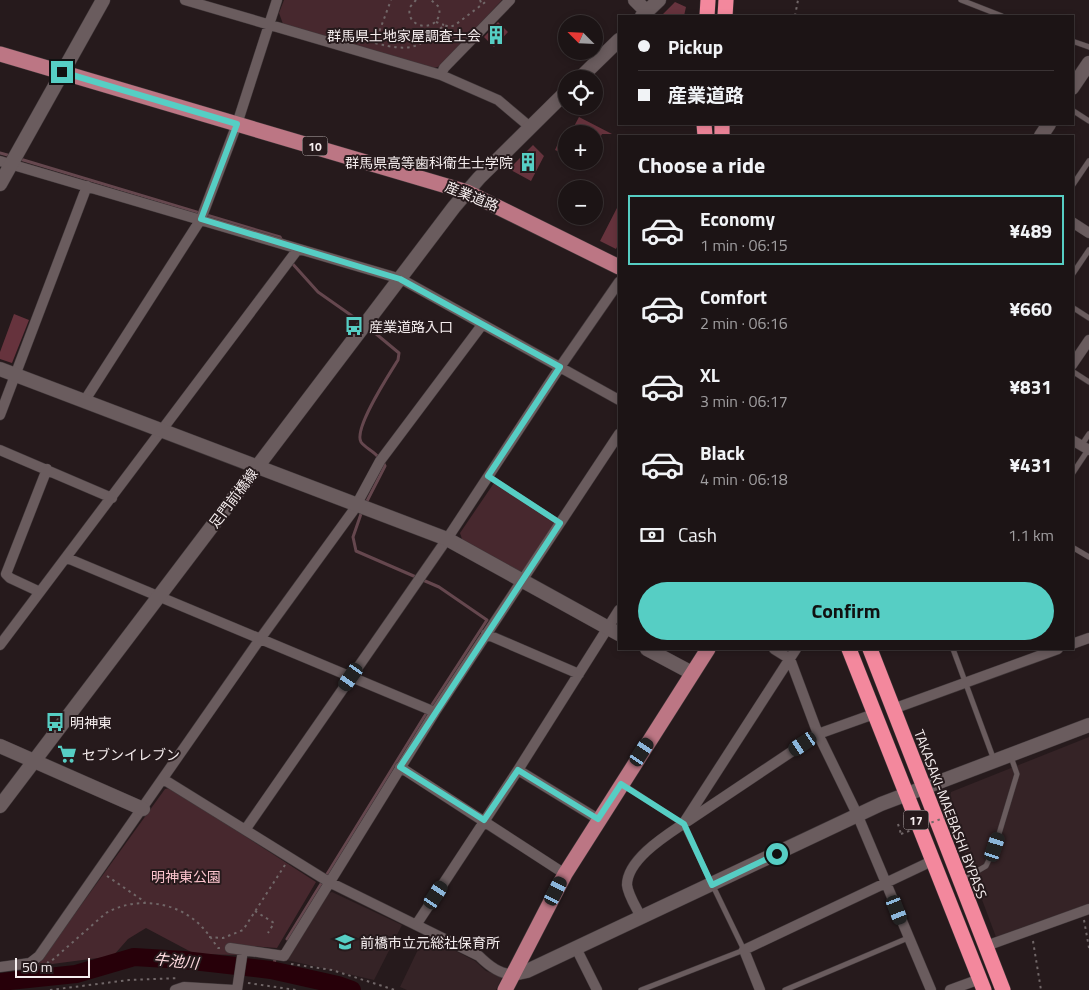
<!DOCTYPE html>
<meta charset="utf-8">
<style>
:root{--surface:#1c1415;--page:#251d1e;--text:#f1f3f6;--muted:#a09ea0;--line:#3a3334;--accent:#56cec4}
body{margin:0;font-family:"Titillium Web","Noto Sans JP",sans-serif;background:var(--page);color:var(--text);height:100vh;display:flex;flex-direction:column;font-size:19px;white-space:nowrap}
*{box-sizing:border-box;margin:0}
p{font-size:16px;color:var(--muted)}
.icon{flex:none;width:28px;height:28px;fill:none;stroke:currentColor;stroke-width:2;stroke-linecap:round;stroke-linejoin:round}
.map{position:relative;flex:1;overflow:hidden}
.drawer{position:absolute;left:618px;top:135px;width:456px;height:515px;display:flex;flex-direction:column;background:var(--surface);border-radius:0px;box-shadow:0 2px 8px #0003,0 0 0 1px var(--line)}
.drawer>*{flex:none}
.top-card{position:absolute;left:618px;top:15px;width:456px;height:110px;border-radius:0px;box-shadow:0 2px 8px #0003,0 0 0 1px var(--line);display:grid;align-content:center;height:110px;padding:0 20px;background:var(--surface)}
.needle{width:32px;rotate:294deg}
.controls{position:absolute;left:558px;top:15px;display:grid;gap:10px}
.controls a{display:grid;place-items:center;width:45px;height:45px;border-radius:50%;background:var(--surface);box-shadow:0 2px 8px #0003,0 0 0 1px var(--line);font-size:25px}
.scale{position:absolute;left:15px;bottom:12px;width:75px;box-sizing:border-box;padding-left:5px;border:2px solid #f5edee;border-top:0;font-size:14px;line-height:18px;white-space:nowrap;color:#f5edee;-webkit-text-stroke:4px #261a1c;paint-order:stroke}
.end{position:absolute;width:22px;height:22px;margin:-11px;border:6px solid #56cec4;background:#111;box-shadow:0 0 0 2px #111}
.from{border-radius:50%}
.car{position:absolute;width:15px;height:30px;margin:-15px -8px;border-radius:6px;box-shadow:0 0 4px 1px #0007;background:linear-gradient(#222 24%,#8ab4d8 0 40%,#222 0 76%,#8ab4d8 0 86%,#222 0)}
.top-card b{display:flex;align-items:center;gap:18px;height:48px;font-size:19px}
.top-card b+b{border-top:1px solid var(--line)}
.top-card i{width:12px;height:12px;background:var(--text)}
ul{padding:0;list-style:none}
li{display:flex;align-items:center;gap:15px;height:70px;margin:0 10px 8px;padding:0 10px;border:2px solid transparent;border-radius:0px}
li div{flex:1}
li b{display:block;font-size:19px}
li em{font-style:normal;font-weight:700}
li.current{border-color:var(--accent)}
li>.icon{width:45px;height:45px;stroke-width:1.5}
h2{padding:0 20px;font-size:22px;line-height:60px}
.pay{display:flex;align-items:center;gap:12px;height:55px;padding:0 20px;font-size:19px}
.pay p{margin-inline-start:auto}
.action{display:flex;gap:10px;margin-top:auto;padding:10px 20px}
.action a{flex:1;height:58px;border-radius:30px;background:var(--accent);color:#111;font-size:20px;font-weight:700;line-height:58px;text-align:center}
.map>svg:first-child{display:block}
.built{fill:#352326}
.green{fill:#47282e}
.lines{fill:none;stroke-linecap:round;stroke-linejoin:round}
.stream{stroke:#65474e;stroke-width:3}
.river{stroke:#270009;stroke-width:18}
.building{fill:#66333d}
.lane-casing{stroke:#41383a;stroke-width:6}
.street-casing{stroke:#41383a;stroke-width:11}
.secondary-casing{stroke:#41383a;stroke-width:15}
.primary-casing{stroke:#41383a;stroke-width:16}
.highway-casing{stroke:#41383a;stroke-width:16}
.path{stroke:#716768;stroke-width:2;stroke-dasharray:2.5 4;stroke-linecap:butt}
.lane{stroke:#6a5c5e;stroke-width:5}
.street{stroke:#6a5c5e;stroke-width:10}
.secondary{stroke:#6a5c5e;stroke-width:14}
.primary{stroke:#bc7684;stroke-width:15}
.highway{stroke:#f3889d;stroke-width:15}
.path-bridge{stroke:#716768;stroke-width:2;stroke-dasharray:2.5 4;stroke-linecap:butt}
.route{stroke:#56cec4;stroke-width:6}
.labels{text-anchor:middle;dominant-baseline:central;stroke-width:4;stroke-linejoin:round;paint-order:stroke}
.shield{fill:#261a1c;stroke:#b7aeaf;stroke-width:1}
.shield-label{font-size:12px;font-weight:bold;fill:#f5edee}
.poi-label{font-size:14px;fill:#f5edee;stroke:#261a1c;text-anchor:start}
.street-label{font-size:14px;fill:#f5edee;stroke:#261a1c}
.park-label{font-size:14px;fill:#fbc4cd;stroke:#261a1c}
.water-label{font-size:15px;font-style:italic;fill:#fed9de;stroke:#261a1c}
</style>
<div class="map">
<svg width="1089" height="990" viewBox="0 0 1089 990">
<rect width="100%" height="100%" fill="#261a1c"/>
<path class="built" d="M1089,737V904L996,937L951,817L957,814L950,797L951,792Z
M332,892L402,925L374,980L287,960L326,894Z
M425,935L475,961L486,971L502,977L496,990H407L400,987Z"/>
<path class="green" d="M284,0H502L441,66L434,68L283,24L279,13Z
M494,483L554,521L556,527L526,570L520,572L463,542L460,533Z
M170,788L316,882L277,948L236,945L239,955L195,954L146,928L128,939L113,956L37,966L165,789Z"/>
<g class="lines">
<path class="stream" d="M0,153L11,156
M20,159L280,237L282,241
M291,262L318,292L355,318
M375,333L399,353L398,360C390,373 353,429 361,442C365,448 374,451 379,458
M366,503L385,466L383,462
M287,939L424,717L487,620L439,587L356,551L353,537L362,511
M271,970L275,960"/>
<path class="river" d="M0,982L76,974L134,957L184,960L271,970L338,985L352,990"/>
</g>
<path class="building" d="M675,2L686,7L684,16H661Z
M498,22L508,32L494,47L484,37Z
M579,117L612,134H602L594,149V134H570Z
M560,139L566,142V155L555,150Z
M533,145L544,156L531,181L509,169Z
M619,204V243L616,249L600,241Z
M14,314L29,320L12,363L0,359V352Z"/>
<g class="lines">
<g class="lane-casing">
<path id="lane" d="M961,0L1002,16
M1072,41L1089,47
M1072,110L1089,121
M1072,186L1089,161
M1072,275L1089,250
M1072,307L1089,318
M1072,371L1089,382
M1081,446L1089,434
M1072,474L1088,450
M488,476L560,523
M1072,547L1089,557
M953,649L994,760
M624,785L683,824L744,950L641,990
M962,880L986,866L995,847L1017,774L1011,757
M785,990L908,938"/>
</g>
<g class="street-casing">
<path id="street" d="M185,0L441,75L498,100L530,127
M441,75L444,68L510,0
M0,161L401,279L619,400
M1072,222L1089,233
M1072,365L1089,340
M85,400L201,219L237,124L277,0
M0,415L87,186
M1072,440L1089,450
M0,450L112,498
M67,558L435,712
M40,592L10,578L6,574L47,469
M486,634L579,674
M1072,644L1089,638
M0,645L298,249
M774,649L790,659L818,734L857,814L931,990
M893,709L1058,649
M400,767L565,874
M518,770L598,819
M163,779L329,882L479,956C488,965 500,975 513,974
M688,821L818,734L874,714
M245,830L447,539L560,367L619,282
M641,917C636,907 628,895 627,885C627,860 665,836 683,824L796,649
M416,925L518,770L619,610
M986,946L1089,909
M230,948L284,956L435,712L619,434
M576,948L597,990
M0,967L30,963L39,956L260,639L353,511L380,461L482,325
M175,990L184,987L234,990
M237,990L243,950
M760,990L744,950L932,861
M950,990L980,979"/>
</g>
<g class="secondary-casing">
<path id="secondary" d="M635,0L647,12
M642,16L659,0
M579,79L619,40
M1072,88L1089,63
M1041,136L1049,124
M0,184L103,0
M0,369L447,539L619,634
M647,649L692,673
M0,746L143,809
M0,806L454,207L479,178L566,92
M513,974L527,971L881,804L1089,725"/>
</g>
<g class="primary-casing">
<path id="primary" d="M0,54L467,192L619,267
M505,990L565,874L708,649"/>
</g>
<g class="highway-casing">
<path id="highway" d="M707,16L708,0
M725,16L726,0
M704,124L705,136
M722,124V136
M849,649L984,990
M870,649L1003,990"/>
</g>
<path class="path" d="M416,0L410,7C404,31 444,33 439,7L431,0
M480,0L482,5
M795,16L798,0
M436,22L444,25
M375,43C410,52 419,49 444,25L450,27L455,25L488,0
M375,43L391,0
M950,804L954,814
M898,824L901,834
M107,876L145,902
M255,911L274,923L268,933
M1084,920L1089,948
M209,937L223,938L243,930L285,865
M1033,941L1041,990
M47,962L49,963L106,913C136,896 178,901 202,927C208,933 213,941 218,948H222
M291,964L332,970L395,990
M248,983L296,990
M50,990L129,980L179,978"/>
<use href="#lane" class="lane"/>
<use href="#street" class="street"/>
<use href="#secondary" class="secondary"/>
<use href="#primary" class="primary"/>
<use href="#highway" class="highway"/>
<path class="path-bridge" d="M901,834L954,814"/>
</g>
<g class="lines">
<path class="route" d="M62,72L237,124L201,219L400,279L560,367L488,476L560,523L400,767L484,820L518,770L598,819L621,784L684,824L712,885L777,854"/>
</g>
<defs>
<g id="building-bare" transform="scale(1.5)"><path d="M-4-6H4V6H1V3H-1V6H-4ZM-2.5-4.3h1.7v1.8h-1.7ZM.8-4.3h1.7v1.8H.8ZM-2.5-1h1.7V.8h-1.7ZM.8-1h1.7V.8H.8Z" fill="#56cec4" stroke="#261a1c" stroke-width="2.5" paint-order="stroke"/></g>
<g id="bus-bare" transform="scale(1.5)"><path d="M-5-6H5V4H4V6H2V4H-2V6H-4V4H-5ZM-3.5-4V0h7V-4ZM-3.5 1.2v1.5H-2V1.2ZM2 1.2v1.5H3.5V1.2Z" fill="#56cec4" stroke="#261a1c" stroke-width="2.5" paint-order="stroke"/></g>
<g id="supermarket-bare" transform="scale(1.5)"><path d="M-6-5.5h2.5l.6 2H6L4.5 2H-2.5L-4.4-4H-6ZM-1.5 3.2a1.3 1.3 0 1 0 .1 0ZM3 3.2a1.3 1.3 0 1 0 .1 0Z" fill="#56cec4" stroke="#261a1c" stroke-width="2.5" paint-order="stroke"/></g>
<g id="school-bare" transform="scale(1.5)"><path d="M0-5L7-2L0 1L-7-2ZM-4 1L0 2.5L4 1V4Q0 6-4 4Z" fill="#56cec4" stroke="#261a1c" stroke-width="2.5" paint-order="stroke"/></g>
</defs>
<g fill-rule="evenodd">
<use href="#building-bare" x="496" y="35"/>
<use href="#building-bare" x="528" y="162"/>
<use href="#bus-bare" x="354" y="326"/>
<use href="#bus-bare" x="55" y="722"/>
<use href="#supermarket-bare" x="67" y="754"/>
<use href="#school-bare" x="345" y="942"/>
</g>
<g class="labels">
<g class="shield">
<rect x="302.5" y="136.5" width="25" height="19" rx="4"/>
<rect x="903.5" y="810.5" width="25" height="19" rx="4"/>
</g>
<g class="shield-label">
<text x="315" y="146">10</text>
<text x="916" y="820">17</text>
</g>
<g class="poi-label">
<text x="481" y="35" text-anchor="end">群馬県土地家屋調査士会</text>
<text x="513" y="162" text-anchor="end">群馬県高等歯科衛生士学院</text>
<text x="369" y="326">産業道路入口</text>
<text x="70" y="722">明神東</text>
<text x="82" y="754">セブンイレブン</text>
<text x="360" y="942">前橋市立元総社保育所</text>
</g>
<g class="street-label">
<text transform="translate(472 196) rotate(22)">産業道路</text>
<text transform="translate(233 498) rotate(-53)">足門前橋線</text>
<text transform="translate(951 814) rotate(69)">TAKASAKI-MAEBASHI BYPASS</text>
</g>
<g class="park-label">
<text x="186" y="876">明神東公園</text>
</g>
<g class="water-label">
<text transform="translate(176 961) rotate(6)">牛池川</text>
</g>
</g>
</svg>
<div class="controls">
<a><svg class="needle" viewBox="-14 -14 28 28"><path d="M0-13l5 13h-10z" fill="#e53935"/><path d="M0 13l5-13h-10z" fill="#a09ea0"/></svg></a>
<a><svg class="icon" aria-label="locate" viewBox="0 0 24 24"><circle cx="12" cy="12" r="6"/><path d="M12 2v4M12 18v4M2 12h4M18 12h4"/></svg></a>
<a>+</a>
<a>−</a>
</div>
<div class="scale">50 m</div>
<i class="end from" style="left:777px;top:854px"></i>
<i class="end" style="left:62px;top:72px"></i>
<i class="car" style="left:351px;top:677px;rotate:215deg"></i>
<i class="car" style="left:803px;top:744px;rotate:236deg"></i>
<i class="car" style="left:642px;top:752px;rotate:33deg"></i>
<i class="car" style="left:995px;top:847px;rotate:18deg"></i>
<i class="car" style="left:556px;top:891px;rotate:27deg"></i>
<i class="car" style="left:436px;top:895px;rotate:33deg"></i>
<i class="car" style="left:897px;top:910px;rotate:159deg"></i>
<div class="top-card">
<b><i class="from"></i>Pickup</b>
<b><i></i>産業道路</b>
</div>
<section class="drawer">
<h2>Choose a ride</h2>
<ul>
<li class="current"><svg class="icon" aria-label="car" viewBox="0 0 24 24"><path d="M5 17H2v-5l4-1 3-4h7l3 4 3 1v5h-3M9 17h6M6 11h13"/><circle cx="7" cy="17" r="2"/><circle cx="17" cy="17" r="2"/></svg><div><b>Economy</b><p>1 min · 06:15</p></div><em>¥489</em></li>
<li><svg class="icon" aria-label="car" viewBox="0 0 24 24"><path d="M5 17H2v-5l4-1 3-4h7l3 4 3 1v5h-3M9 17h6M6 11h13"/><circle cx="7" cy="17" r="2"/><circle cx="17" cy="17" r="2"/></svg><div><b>Comfort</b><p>2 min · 06:16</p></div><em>¥660</em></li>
<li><svg class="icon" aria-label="car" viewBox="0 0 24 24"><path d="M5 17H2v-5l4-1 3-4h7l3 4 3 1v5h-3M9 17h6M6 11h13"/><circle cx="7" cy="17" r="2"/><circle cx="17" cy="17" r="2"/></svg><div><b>XL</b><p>3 min · 06:17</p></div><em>¥831</em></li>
<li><svg class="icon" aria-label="car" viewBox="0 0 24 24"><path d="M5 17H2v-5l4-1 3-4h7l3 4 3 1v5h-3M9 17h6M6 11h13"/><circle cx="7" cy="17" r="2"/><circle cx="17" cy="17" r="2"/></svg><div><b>Black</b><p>4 min · 06:18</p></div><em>¥431</em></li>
</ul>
<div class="pay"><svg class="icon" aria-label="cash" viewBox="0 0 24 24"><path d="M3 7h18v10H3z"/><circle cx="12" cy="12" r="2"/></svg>Cash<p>1.1 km</p></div>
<div class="action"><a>Confirm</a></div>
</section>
</div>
